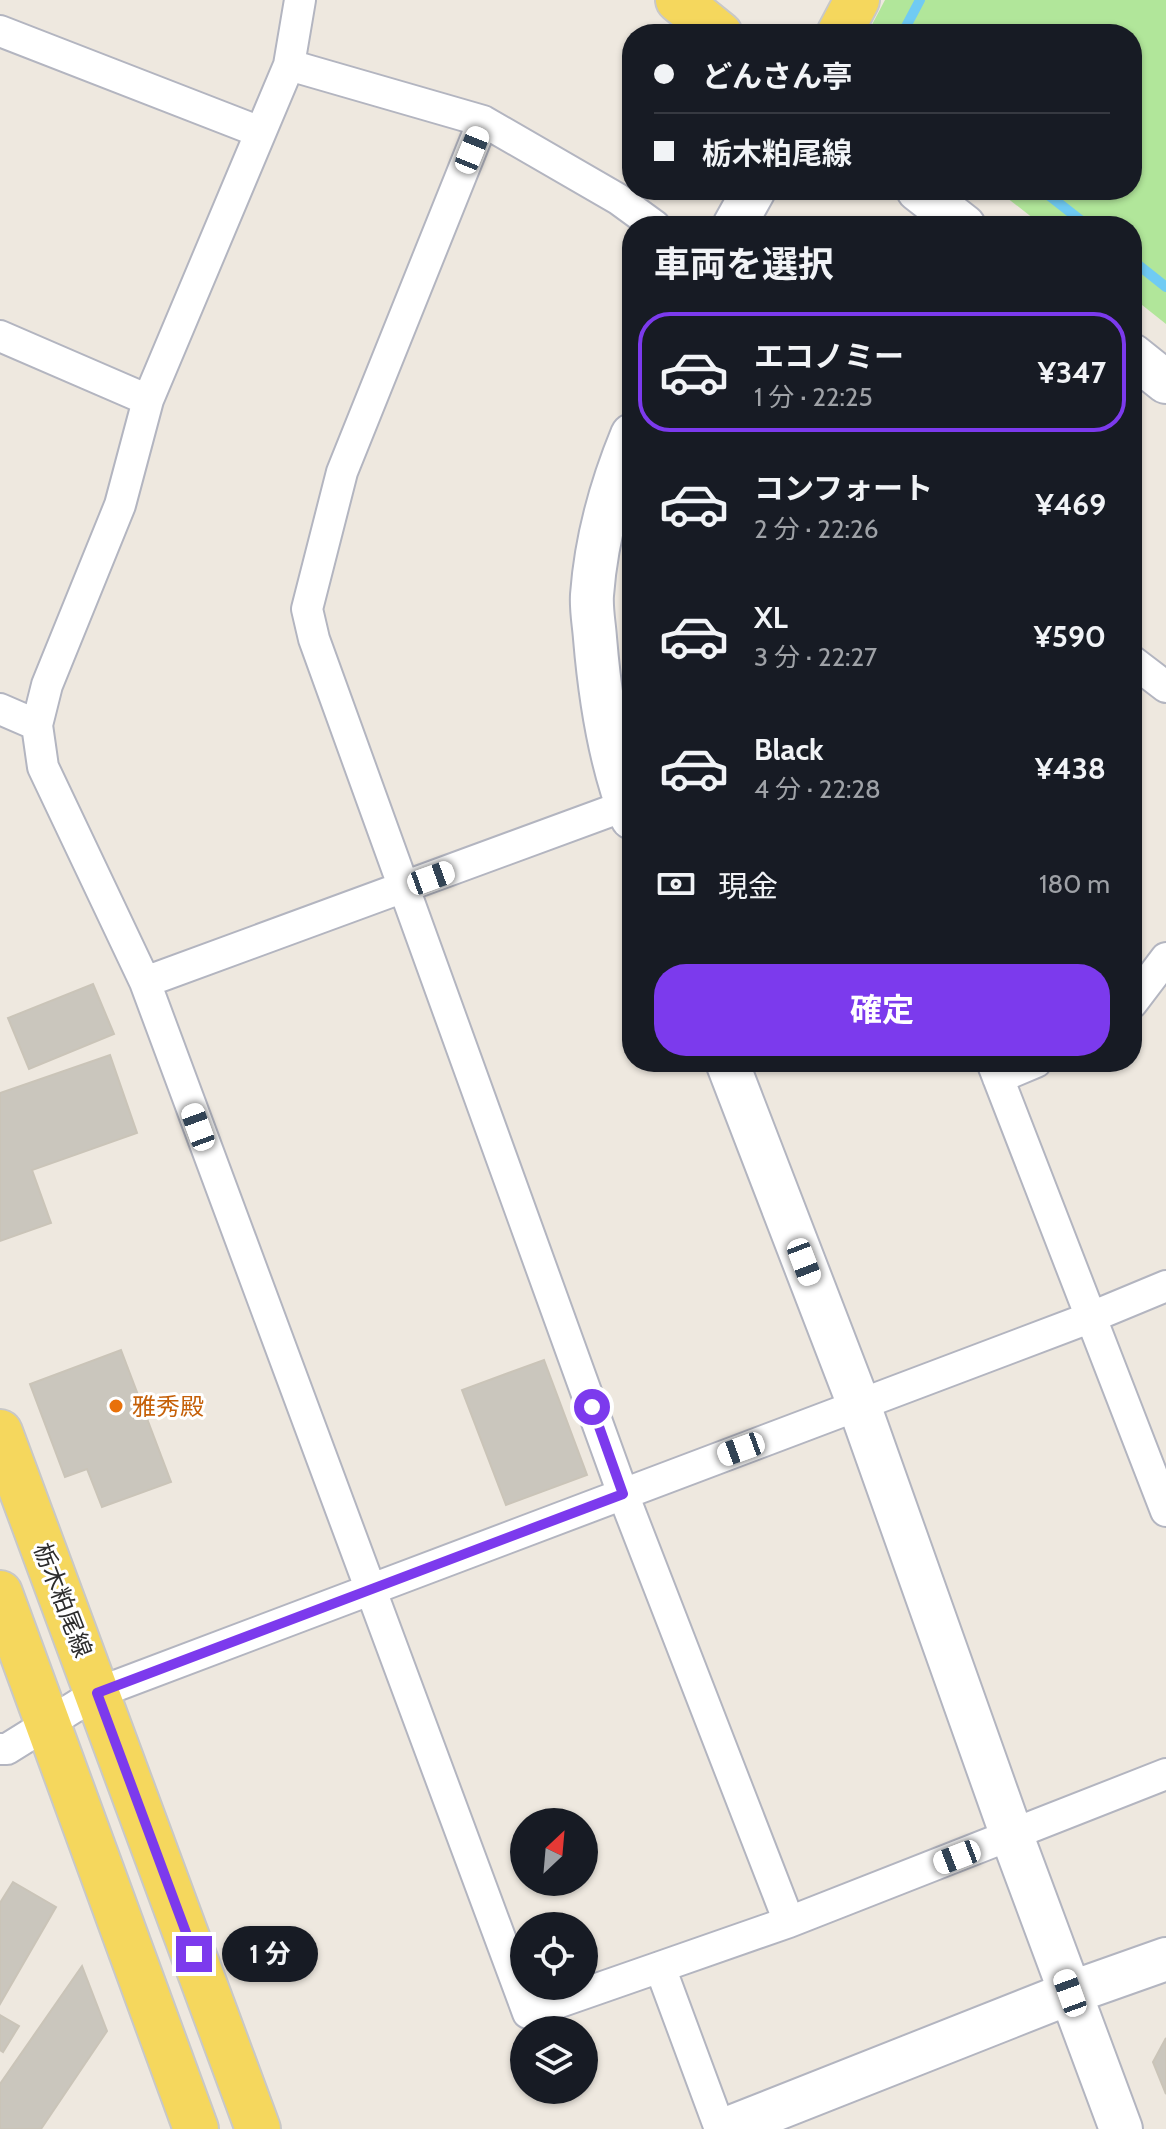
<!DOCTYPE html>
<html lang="ja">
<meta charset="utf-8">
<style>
:root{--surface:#171b24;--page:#242831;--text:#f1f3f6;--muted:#9ea1a6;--line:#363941;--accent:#7c3aed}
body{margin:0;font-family:Cabin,"Noto Sans JP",sans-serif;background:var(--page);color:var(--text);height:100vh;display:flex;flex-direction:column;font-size:30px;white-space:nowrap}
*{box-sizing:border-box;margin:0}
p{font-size:26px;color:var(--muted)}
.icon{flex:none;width:44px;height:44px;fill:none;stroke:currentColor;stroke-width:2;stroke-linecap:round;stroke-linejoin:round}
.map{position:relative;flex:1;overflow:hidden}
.drawer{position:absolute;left:622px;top:216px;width:520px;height:856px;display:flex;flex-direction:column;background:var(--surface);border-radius:32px;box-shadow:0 2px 6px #0004}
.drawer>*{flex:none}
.hud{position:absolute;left:622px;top:24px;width:520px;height:176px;border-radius:32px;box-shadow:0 2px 6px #0004;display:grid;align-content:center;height:176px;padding:0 32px;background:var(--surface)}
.needle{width:52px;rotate:26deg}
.tools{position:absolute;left:510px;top:1808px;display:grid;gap:16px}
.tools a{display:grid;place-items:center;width:88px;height:88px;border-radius:50%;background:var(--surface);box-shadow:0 2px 6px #0004;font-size:40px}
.end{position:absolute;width:36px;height:36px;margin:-18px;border:10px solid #7c3aed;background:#fff;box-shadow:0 0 0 4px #fff}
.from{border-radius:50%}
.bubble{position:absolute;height:56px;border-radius:28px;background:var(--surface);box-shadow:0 2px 6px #0004;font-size:26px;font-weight:700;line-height:56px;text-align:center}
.car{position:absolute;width:24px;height:48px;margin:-24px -12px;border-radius:10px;box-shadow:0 0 6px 2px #0007;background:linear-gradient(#fff 24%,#345 0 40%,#fff 0 76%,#345 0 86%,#fff 0)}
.hud b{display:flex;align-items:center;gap:28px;height:76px;font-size:30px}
.hud b+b{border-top:2px solid var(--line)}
.hud i{width:20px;height:20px;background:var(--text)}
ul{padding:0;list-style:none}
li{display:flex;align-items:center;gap:24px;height:120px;margin:0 16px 12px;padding:0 16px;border:4px solid transparent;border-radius:32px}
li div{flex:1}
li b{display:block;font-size:30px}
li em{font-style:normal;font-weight:700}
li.active{border-color:var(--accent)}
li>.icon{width:72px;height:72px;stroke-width:1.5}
h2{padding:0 32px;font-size:36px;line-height:96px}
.pay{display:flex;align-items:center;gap:20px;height:88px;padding:0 32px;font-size:30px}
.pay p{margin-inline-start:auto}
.cta{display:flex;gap:16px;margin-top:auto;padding:16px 32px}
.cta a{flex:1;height:92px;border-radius:32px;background:var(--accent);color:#fff;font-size:32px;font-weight:700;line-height:92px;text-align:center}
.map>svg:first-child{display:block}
.green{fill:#b1e69a}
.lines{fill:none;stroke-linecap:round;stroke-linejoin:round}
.stream{stroke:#70cbf3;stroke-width:10}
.building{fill:#cac6bd;stroke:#cac4b8;stroke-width:2}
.street-casing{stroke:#b3b5c0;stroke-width:34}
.secondary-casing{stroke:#b3b5c0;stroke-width:46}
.primary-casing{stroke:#c8c8c8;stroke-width:48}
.street{stroke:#fff;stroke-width:30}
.secondary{stroke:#fff;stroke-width:42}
.primary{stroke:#f5d75d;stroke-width:44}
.route{stroke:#7c3aed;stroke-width:10}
.food-dot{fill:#e8710a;stroke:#fff;stroke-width:3}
.labels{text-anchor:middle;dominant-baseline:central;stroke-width:6;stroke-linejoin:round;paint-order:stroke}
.food-label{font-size:24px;fill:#c56008;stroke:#fff;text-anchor:start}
.street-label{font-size:24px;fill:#2d2d2d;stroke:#fff}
</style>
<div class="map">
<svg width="1166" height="2129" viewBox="0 0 1166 2129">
<rect width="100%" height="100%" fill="#eee8df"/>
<path class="green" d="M885,0H1166V324L1132,297V226H1043L997,190H1132V34H867Z"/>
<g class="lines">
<path class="stream" d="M902,34L920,0
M1042,190L1088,226
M1132,260L1166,287"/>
</g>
<path class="building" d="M93,984L114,1034L29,1069L8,1018Z
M110,1055L137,1133L32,1170L51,1223L0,1241V1093Z
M121,1350L171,1482L102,1507L87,1469L65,1477L30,1384Z
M544,1360L587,1475L506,1505L462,1390Z
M13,1882L56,1907L0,2004V1903Z
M82,1966L107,2031L41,2129H0V2084Z
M0,2015L19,2026L3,2052L0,2050Z
M1166,2038V2094L1153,2062Z"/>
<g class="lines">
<g class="street-casing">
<path id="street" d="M300,0L289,65L148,400L120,505L47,685L37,725L43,767L145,982L528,2013L660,1967
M0,31L260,132
M289,65L483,121L342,472L307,609L314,639L623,1494L789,1922L1166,1774
M483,121L618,199L655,226
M0,336L148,400
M1132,661L1166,687
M0,709L37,725
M145,982L627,805
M1132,1003L1166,958
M992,1062L1166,1511
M998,1078L1036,1062
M0,1749H7L97,1693L1089,1318L1166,1286
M720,2129L660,1967L789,1922"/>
</g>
<g class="secondary-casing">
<path id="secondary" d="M918,190L964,226
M734,226L754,190
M1132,355L1166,382
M632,435C611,486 596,540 592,595C591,609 594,624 595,638C600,698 610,763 632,818
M727,1062L859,1405L1012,1836L1121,2129
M726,2129L1070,1993L1166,1959"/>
</g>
<g class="primary-casing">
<path id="primary" d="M678,0L720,34
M839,34L857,0
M0,1432L258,2129
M0,1593L196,2129"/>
</g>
<use href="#street" class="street"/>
<use href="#secondary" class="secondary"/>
<use href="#primary" class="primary"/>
</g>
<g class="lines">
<path class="route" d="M194,1954L97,1693L623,1494L592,1407"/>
</g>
<circle class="food-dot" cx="116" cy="1406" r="8"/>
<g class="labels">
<g class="food-label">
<text x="132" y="1406">雅秀殿</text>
</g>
<g class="street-label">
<text transform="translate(63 1600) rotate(69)">栃木粕尾線</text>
</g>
</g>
</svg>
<div class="tools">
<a><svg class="needle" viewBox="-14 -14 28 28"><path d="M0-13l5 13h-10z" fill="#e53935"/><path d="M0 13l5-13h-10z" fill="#9ea1a6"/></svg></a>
<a><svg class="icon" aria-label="locate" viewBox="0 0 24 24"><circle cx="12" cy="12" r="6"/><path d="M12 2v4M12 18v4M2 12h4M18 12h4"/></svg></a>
<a><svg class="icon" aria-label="layers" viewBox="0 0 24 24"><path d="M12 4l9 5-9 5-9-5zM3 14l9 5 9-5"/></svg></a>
</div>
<i class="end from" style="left:592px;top:1407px"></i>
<i class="end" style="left:194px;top:1954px"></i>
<div class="bubble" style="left:222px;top:1926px;width:96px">1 分</div>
<i class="car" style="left:472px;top:150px;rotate:22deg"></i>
<i class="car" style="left:431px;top:878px;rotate:70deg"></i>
<i class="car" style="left:198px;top:1127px;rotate:340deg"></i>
<i class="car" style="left:804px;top:1262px;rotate:159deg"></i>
<i class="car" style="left:741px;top:1449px;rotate:250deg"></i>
<i class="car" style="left:957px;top:1857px;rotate:249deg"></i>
<i class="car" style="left:1070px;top:1993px;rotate:340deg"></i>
<div class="hud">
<b><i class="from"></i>どんさん亭</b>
<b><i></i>栃木粕尾線</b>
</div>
<section class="drawer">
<h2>車両を選択</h2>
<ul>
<li class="active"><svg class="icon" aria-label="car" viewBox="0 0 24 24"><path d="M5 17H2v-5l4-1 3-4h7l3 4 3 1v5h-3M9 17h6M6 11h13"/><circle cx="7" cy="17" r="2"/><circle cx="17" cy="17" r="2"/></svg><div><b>エコノミー</b><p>1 分 · 22:25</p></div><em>¥347</em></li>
<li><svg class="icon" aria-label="car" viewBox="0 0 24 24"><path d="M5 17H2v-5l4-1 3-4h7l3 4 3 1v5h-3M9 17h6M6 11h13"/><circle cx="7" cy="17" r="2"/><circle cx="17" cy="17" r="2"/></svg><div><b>コンフォート</b><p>2 分 · 22:26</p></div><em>¥469</em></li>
<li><svg class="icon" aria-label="car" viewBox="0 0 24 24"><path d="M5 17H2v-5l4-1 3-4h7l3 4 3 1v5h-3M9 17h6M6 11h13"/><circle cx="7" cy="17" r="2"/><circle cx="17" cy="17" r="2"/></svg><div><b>XL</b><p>3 分 · 22:27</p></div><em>¥590</em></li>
<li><svg class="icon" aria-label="car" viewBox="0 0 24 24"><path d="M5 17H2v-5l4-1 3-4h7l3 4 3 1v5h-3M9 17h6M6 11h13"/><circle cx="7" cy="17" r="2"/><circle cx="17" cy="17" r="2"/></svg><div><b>Black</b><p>4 分 · 22:28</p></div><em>¥438</em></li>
</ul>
<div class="pay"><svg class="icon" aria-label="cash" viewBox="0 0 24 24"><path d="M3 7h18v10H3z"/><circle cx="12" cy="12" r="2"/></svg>現金<p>180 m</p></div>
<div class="cta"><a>確定</a></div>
</section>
</div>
